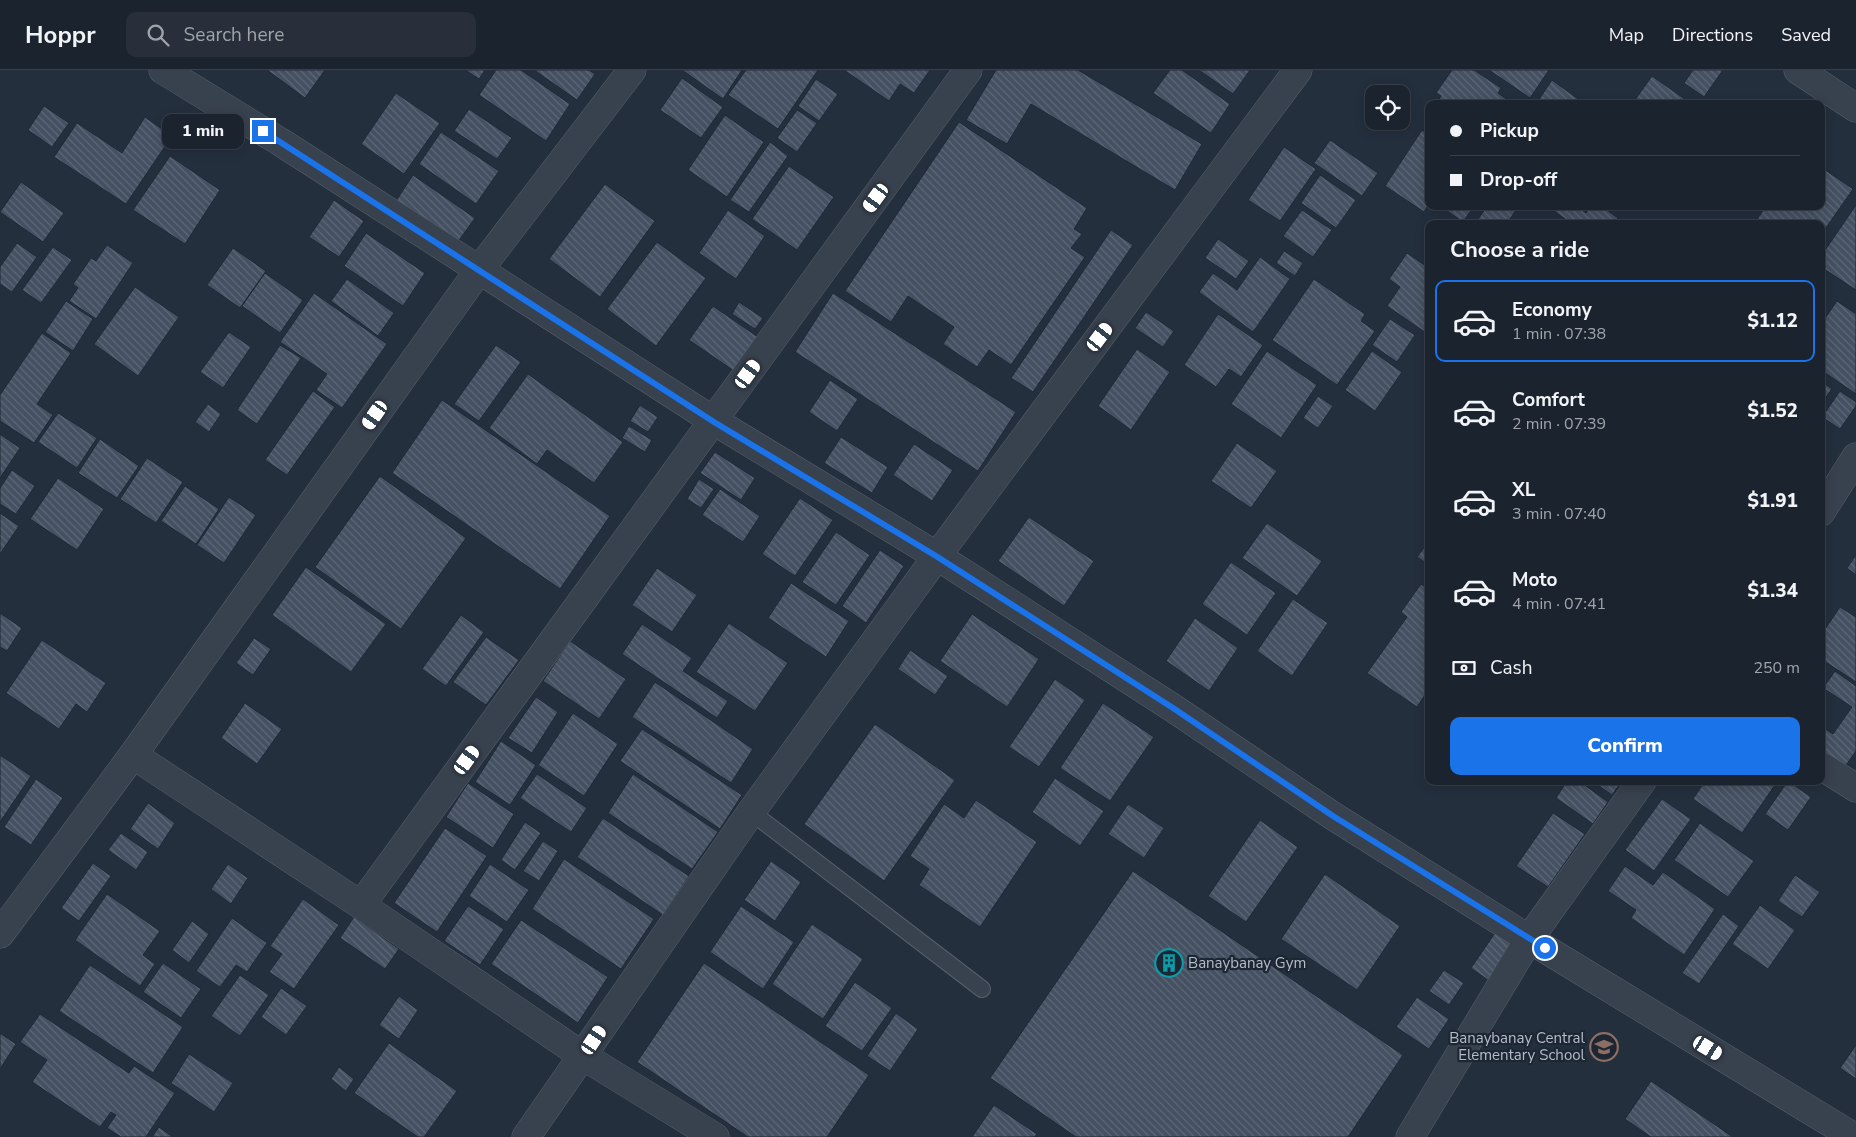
<!DOCTYPE html>
<meta charset="utf-8">
<style>
:root{--surface:#1b232e;--page:#282f3a;--text:#f1f3f6;--muted:#a0a4aa;--line:#39404a;--accent:#1a73e8}
body{margin:0;font-family:"Nunito Sans",sans-serif;background:var(--page);color:var(--text);height:100vh;display:flex;flex-direction:column;font-size:19px;white-space:nowrap}
*{box-sizing:border-box;margin:0}
p{font-size:16px;color:var(--muted)}
.icon{flex:none;width:28px;height:28px;fill:none;stroke:currentColor;stroke-width:2;stroke-linecap:round;stroke-linejoin:round}
.map{position:relative;flex:1;overflow:hidden}
.sheet{position:absolute;left:1425px;top:150px;width:400px;height:565px;display:flex;flex-direction:column;background:var(--surface);border-radius:10px;box-shadow:0 2px 12px #0003,0 0 0 1px var(--line)}
.sheet>*{flex:none}
.banner{position:absolute;left:1425px;top:30px;width:400px;height:110px;border-radius:10px;box-shadow:0 2px 12px #0003,0 0 0 1px var(--line);display:grid;align-content:center;height:110px;padding:0 25px;background:var(--surface)}
.fabs{position:absolute;left:1365px;top:15px;display:grid;gap:10px}
.fabs a{display:grid;place-items:center;width:45px;height:45px;border-radius:10px;background:var(--surface);box-shadow:0 2px 12px #0003,0 0 0 1px var(--line);font-size:25px}
.end{position:absolute;width:22px;height:22px;margin:-11px;border:6px solid #1a73e8;background:#fff;box-shadow:0 0 0 2px #fff}
.from{border-radius:50%}
.bubble{position:absolute;height:35px;border-radius:10px;background:var(--surface);box-shadow:0 2px 12px #0003,0 0 0 1px var(--line);font-size:16px;font-weight:800;line-height:35px;text-align:center}
.car{position:absolute;width:15px;height:30px;margin:-15px -8px;border-radius:6px;box-shadow:0 0 4px 1px #0007;background:linear-gradient(#fff 24%,#345 0 40%,#fff 0 76%,#345 0 86%,#fff 0)}
.banner b{display:flex;align-items:center;gap:18px;height:48px;font-size:19px}
.banner b+b{border-top:1px solid var(--line)}
.banner i{width:12px;height:12px;background:var(--text)}
ul{padding:0;list-style:none}
li{display:flex;align-items:center;gap:15px;height:82px;margin:0 10px 8px;padding:0 15px;border:2px solid transparent;border-radius:10px}
li div{flex:1}
li b{display:block;font-size:19px}
li em{font-style:normal;font-weight:800}
li.on{border-color:var(--accent)}
li>.icon{width:45px;height:45px;stroke-width:1.5}
h2{padding:0 25px;font-size:22px;line-height:60px}
.pay{display:flex;align-items:center;gap:12px;height:55px;padding:0 25px;font-size:19px}
.pay p{margin-inline-start:auto}
.primary-button{display:flex;gap:10px;margin-top:auto;padding:10px 25px}
.primary-button a{flex:1;height:58px;border-radius:10px;background:var(--accent);color:#fff;font-size:20px;font-weight:800;line-height:58px;text-align:center}
header{display:flex;align-items:center;gap:30px;box-sizing:border-box;height:70px;padding:0 25px;background:var(--surface);border-bottom:1px solid var(--line)}
header strong{font-size:24px}
nav{display:flex;gap:28px;margin-inline-start:auto;font-size:18px}
.search{width:350px;height:45px;background:var(--page);display:flex;align-items:center;gap:12px;box-sizing:border-box;padding:0 18px;border-radius:10px;color:var(--muted);font-size:19px}
.map>svg:first-child{display:block}
.building{fill:url(#building-back-hatch);stroke:#1f2835}
.lines{fill:none;stroke-linecap:round;stroke-linejoin:round}
.service-casing{stroke:#565f6c;stroke-width:18}
.minor-casing{stroke:#565f6c;stroke-width:29}
.tertiary-casing{stroke:#565f6c;stroke-width:29}
.service{stroke:#38414e;stroke-width:16}
.minor{stroke:#38414e;stroke-width:28}
.tertiary{stroke:#38414e;stroke-width:28}
.route{stroke:#1a73e8;stroke-width:6}
.labels{text-anchor:middle;stroke-width:4.5;stroke-linejoin:round;paint-order:stroke}
.poi-label{font-size:15px;fill:#b4bcc9;stroke:#1d2633;text-anchor:start}
</style>
<header>
<strong>Hoppr</strong>
<div class="search"><svg class="icon" aria-label="search" viewBox="0 0 24 24"><circle cx="10" cy="10" r="6"/><path d="M15 15l6 6"/></svg>Search here</div>
<nav><a>Map</a><a>Directions</a><a>Saved</a></nav>
</header>
<div class="map">
<svg width="1856" height="1067" viewBox="0 0 1856 1067">
<defs>
<pattern id="building-back-hatch" width="6" height="6" patternUnits="userSpaceOnUse" patternTransform="scale(1.25)"><rect width="6" height="6" fill="#455162"/><path d="M-1 5l2 2M0 0l6 6M5-1l2 2" fill="none" stroke="#5d6877"/></pattern>
</defs>
<rect width="100%" height="100%" fill="#242f3e"/>
<!-- building -->
<g class="building">
<polygon points="267,0 325,0 305,28"/>
<polygon points="465,0 485,0 479,9"/>
<polygon points="496,0 521,0 570,34 546,71 479,25"/>
<polygon points="534,0 589,0 595,4 577,30"/>
<polygon points="682,0 742,0 723,29"/>
<polygon points="746,0 818,0 778,59 728,25"/>
<polygon points="844,0 930,0 914,23 900,14 889,31"/>
<polygon points="996,0 1078,0 1202,74 1175,120 1031,34 1007,74 966,50"/>
<polygon points="1170,0 1182,0 1230,34 1211,63 1153,23"/>
<polygon points="1199,0 1250,0 1233,24"/>
<polygon points="1452,0 1474,0 1501,18 1498,23 1513,34 1436,34 1441,26 1436,23"/>
<polygon points="1489,0 1549,0 1530,28"/>
<polygon points="1693,0 1723,0 1704,27 1684,13"/>
<polygon points="1652,6 1692,34 1632,34"/>
<polygon points="682,8 723,37 701,68 660,40"/>
<polygon points="816,9 838,24 819,51 798,36"/>
<polygon points="1552,10 1585,34 1536,34"/>
<polygon points="396,23 440,53 404,104 361,74"/>
<polygon points="44,36 69,53 52,77 28,60"/>
<polygon points="469,39 512,68 497,89 454,61"/>
<polygon points="797,40 817,53 797,82 777,68"/>
<polygon points="725,45 764,72 727,127 688,100"/>
<polygon points="145,47 172,66 126,134 54,87 77,53 122,83"/>
<polygon points="959,52 1087,138 1074,159 1082,164 1071,178 1085,187 1011,295 989,280 977,297 943,274 954,257 908,226 891,252 845,221"/>
<polygon points="1422,60 1429,65 1429,134 1424,142 1385,116"/>
<polygon points="441,62 499,101 476,134 419,94"/>
<polygon points="1330,70 1378,103 1362,126 1314,93"/>
<polygon points="770,72 788,86 749,142 730,130"/>
<polygon points="1284,77 1316,99 1280,151 1248,130"/>
<polygon points="170,86 220,120 185,174 133,140"/>
<polygon points="789,96 834,127 797,180 752,149"/>
<polygon points="1821,97 1853,119 1821,165 1821,154 1754,154 1766,136 1821,136"/>
<polygon points="413,105 475,148 457,173 396,131"/>
<polygon points="1320,105 1356,130 1336,158 1301,133"/>
<polygon points="21,112 64,143 43,172 0,142"/>
<polygon points="605,114 655,151 600,227 549,189"/>
<polygon points="334,130 364,151 339,187 309,167"/>
<polygon points="1856,135 1856,220 1821,197 1821,186"/>
<polygon points="1440,136 1474,136 1463,152"/>
<polygon points="1487,136 1515,136 1517,138 1507,154 1475,154"/>
<polygon points="1558,136 1577,136 1586,143 1590,136 1601,136 1618,148 1614,154 1572,154 1554,141"/>
<polygon points="728,140 765,166 736,209 699,183"/>
<polygon points="1302,140 1332,160 1313,187 1283,166"/>
<polygon points="1111,160 1133,175 1033,322 1011,308"/>
<polygon points="366,163 425,203 403,236 344,196"/>
<polygon points="1218,169 1249,191 1236,209 1205,188"/>
<polygon points="657,172 706,208 656,276 607,239"/>
<polygon points="17,173 37,187 12,222 0,214 0,197"/>
<polygon points="107,175 133,193 96,249 69,231 78,218 73,214 91,188 96,191"/>
<polygon points="53,177 72,190 41,233 22,220"/>
<polygon points="233,178 266,201 240,238 207,215"/>
<polygon points="1284,181 1303,193 1295,206 1276,193"/>
<polygon points="1407,183 1429,198 1429,265 1387,236 1400,217 1389,209"/>
<polygon points="1260,187 1290,209 1253,262 1199,222 1213,203 1237,220"/>
<polygon points="265,203 303,230 280,263 242,236"/>
<polygon points="347,209 394,243 378,266 331,231"/>
<polygon points="1314,209 1365,244 1361,251 1375,261 1337,315 1272,270"/>
<polygon points="135,217 179,247 138,306 94,274"/>
<polygon points="314,223 387,274 342,338 316,320 327,304 280,272"/>
<polygon points="833,223 1016,342 978,401 795,282"/>
<polygon points="66,231 93,249 73,281 45,262"/>
<polygon points="1837,231 1856,244 1856,324 1821,300 1821,254"/>
<polygon points="739,232 763,248 755,259 732,244"/>
<polygon points="713,236 758,267 734,301 689,270"/>
<polygon points="1146,242 1174,261 1163,277 1135,258"/>
<polygon points="1218,244 1263,275 1241,307 1229,299 1216,317 1184,295"/>
<polygon points="1390,249 1415,265 1397,292 1372,275"/>
<polygon points="229,262 251,277 223,318 200,302"/>
<polygon points="42,263 71,283 37,334 53,345 34,373 0,351 0,325"/>
<polygon points="280,275 301,288 257,354 237,340"/>
<polygon points="496,275 521,292 479,351 454,334"/>
<polygon points="1137,279 1170,302 1131,360 1098,336"/>
<polygon points="1267,281 1317,315 1281,368 1231,334"/>
<polygon points="1372,281 1402,302 1375,341 1345,320"/>
<polygon points="528,304 623,372 594,413 547,380 537,394 489,358"/>
<polygon points="830,310 858,329 837,361 809,342"/>
<polygon points="1821,311 1832,319 1821,334"/>
<polygon points="313,321 335,337 287,405 265,390"/>
<polygon points="1840,321 1856,332 1856,336 1840,359 1822,347"/>
<polygon points="1318,326 1333,336 1318,358 1303,348"/>
<polygon points="442,330 610,446 560,519 392,403"/>
<polygon points="208,334 221,344 209,362 195,352"/>
<polygon points="640,335 658,347 648,362 630,351"/>
<polygon points="58,343 97,368 77,398 38,372"/>
<polygon points="629,356 652,370 645,382 622,368"/>
<polygon points="0,364 20,378 0,408"/>
<polygon points="841,367 888,397 872,423 824,393"/>
<polygon points="100,369 139,396 117,428 78,403"/>
<polygon points="1237,373 1277,401 1251,438 1211,411"/>
<polygon points="914,374 953,400 932,431 893,405"/>
<polygon points="715,382 755,408 741,430 700,403"/>
<polygon points="147,388 183,412 156,453 120,429"/>
<polygon points="12,400 35,416 16,444 0,434 0,418"/>
<polygon points="380,406 466,468 401,559 315,497"/>
<polygon points="58,408 104,439 77,480 30,449"/>
<polygon points="699,409 714,419 701,438 687,429"/>
<polygon points="185,416 219,439 196,474 161,451"/>
<polygon points="720,419 760,446 743,472 702,445"/>
<polygon points="229,427 256,445 224,493 197,475"/>
<polygon points="800,428 833,450 795,506 762,484"/>
<polygon points="0,443 19,456 0,484"/>
<polygon points="1029,447 1094,491 1064,536 998,491"/>
<polygon points="1267,453 1322,491 1297,526 1242,488"/>
<polygon points="836,462 870,485 836,535 802,512"/>
<polygon points="1429,471 1429,495 1417,487"/>
<polygon points="880,480 904,496 866,553 842,536"/>
<polygon points="1856,485 1856,505 1847,498"/>
<polygon points="1231,492 1276,523 1247,565 1202,534"/>
<polygon points="306,497 386,554 351,602 272,545"/>
<polygon points="657,498 697,525 672,562 632,535"/>
<polygon points="791,513 849,551 826,587 768,548"/>
<polygon points="1421,514 1429,520 1429,619 1417,637 1367,603 1407,547 1401,542"/>
<polygon points="1293,529 1328,553 1292,606 1257,581"/>
<polygon points="1840,537 1856,547 1856,612 1821,589 1821,565"/>
<polygon points="0,543 22,558 7,581 0,577"/>
<polygon points="972,544 1039,589 1007,637 940,591"/>
<polygon points="461,545 484,562 446,616 422,599"/>
<polygon points="1195,548 1238,578 1209,621 1166,591"/>
<polygon points="729,553 788,593 755,641 696,602"/>
<polygon points="642,554 692,588 683,601 728,631 717,648 622,584"/>
<polygon points="486,567 519,590 486,635 453,612"/>
<polygon points="254,568 271,579 253,605 236,593"/>
<polygon points="42,570 106,613 87,642 76,634 59,659 6,623"/>
<polygon points="570,571 626,609 599,649 543,611"/>
<polygon points="910,580 948,606 935,625 898,599"/>
<polygon points="1835,601 1856,616 1856,681 1839,705 1821,693 1821,656 1833,664 1852,637 1823,618"/>
<polygon points="1055,609 1085,630 1039,697 1009,677"/>
<polygon points="655,612 753,679 731,713 632,647"/>
<polygon points="536,627 558,642 532,683 508,668"/>
<polygon points="245,633 282,659 257,694 221,668"/>
<polygon points="1103,633 1154,667 1110,731 1060,698"/>
<polygon points="573,643 618,674 584,726 538,695"/>
<polygon points="875,654 955,710 884,811 804,754"/>
<polygon points="642,659 742,725 720,759 620,691"/>
<polygon points="501,671 536,695 510,735 475,712"/>
<polygon points="0,685 31,706 0,752"/>
<polygon points="537,704 587,738 571,762 520,728"/>
<polygon points="633,704 718,762 692,799 608,743"/>
<polygon points="1055,708 1104,741 1080,776 1032,742"/>
<polygon points="36,709 63,728 31,775 4,757"/>
<polygon points="1567,711 1579,711 1608,732 1593,754 1556,728"/>
<polygon points="1592,711 1622,711 1612,725"/>
<polygon points="1705,711 1776,711 1777,712 1742,763 1693,729"/>
<polygon points="1788,711 1811,727 1788,760 1765,744"/>
<polygon points="468,713 514,744 493,778 446,747"/>
<polygon points="1662,729 1691,749 1654,801 1625,780"/>
<polygon points="976,730 1037,772 980,857 919,815 929,799 910,786 944,734 964,748"/>
<polygon points="148,733 175,753 158,779 130,759"/>
<polygon points="1128,734 1164,758 1144,788 1108,764"/>
<polygon points="1553,743 1585,764 1548,817 1516,796"/>
<polygon points="603,748 689,806 663,845 577,787"/>
<polygon points="1260,750 1298,777 1246,852 1208,826"/>
<polygon points="525,752 541,763 515,800 501,790"/>
<polygon points="1700,753 1754,791 1728,827 1674,790"/>
<polygon points="445,758 487,786 437,862 394,833"/>
<polygon points="121,763 148,782 136,800 108,780"/>
<polygon points="543,771 558,781 539,811 523,801"/>
<polygon points="564,789 654,849 621,899 532,839"/>
<polygon points="771,791 801,812 775,851 744,830"/>
<polygon points="93,793 111,806 79,851 61,838"/>
<polygon points="228,794 248,808 231,834 211,819"/>
<polygon points="490,794 529,820 507,852 469,826"/>
<polygon points="1625,796 1653,815 1663,802 1715,839 1684,885 1631,848 1636,840 1608,821"/>
<polygon points="1133,801 1403,985 1348,1067 1076,1067 990,1008"/>
<polygon points="1325,804 1400,856 1357,920 1281,869"/>
<polygon points="1795,805 1820,822 1802,847 1778,831"/>
<polygon points="107,824 160,861 143,885 155,894 140,916 75,870"/>
<polygon points="303,829 339,855 294,919 269,902 282,884 270,876"/>
<polygon points="1760,835 1795,860 1768,899 1732,874"/>
<polygon points="468,836 504,859 480,895 444,871"/>
<polygon points="741,836 794,872 763,919 710,882"/>
<polygon points="1723,844 1739,856 1699,914 1682,903"/>
<polygon points="354,847 399,879 385,899 340,868"/>
<polygon points="232,848 267,873 247,902 236,895 220,917 196,901"/>
<polygon points="521,850 608,907 578,953 491,894"/>
<polygon points="192,851 209,864 189,893 172,880"/>
<polygon points="812,854 863,889 823,949 772,914"/>
<polygon points="1495,863 1516,877 1492,913 1471,898"/>
<polygon points="163,893 201,919 181,948 143,922"/>
<polygon points="704,893 869,1005 827,1067 748,1067 637,992"/>
<polygon points="90,895 183,957 153,1003 59,941"/>
<polygon points="1444,900 1464,913 1449,935 1429,921"/>
<polygon points="240,905 269,925 240,966 211,946"/>
<polygon points="855,912 892,938 862,981 825,956"/>
<polygon points="281,918 307,936 286,965 261,947"/>
<polygon points="399,926 418,940 399,969 379,955"/>
<polygon points="1417,927 1449,949 1429,979 1396,957"/>
<polygon points="896,943 918,959 890,1001 867,986"/>
<polygon points="40,944 129,1003 134,996 175,1023 146,1067 121,1067 107,1058 116,1045 111,1042 100,1057 32,1012 47,990 20,972"/>
<polygon points="0,963 16,974 0,999"/>
<polygon points="389,973 457,1021 424,1067 418,1067 354,1023"/>
<polygon points="1856,975 1856,1009 1840,998"/>
<polygon points="189,984 233,1013 214,1042 171,1013"/>
<polygon points="339,997 354,1009 346,1021 331,1009"/>
<polygon points="1651,1011 1733,1067 1651,1067 1625,1049"/>
<polygon points="994,1035 1037,1064 1034,1067 972,1067"/>
<polygon points="159,1057 173,1067 152,1067"/>
</g>
<g class="lines">
<defs>
<polyline id="service" points="751,742 982,919"/>
<g id="minor">
<polyline points="163,0 279,71 714,351 937,486 1173,638 1333,746 1529,869 1854,1067"/>
<polyline points="1798,0 1856,38"/>
<polyline points="1821,442 1856,387"/>
<polyline points="133,685 361,835 583,986 715,1067"/>
<polyline points="1821,696 1856,718"/>
<polyline points="361,835 968,0"/>
<polyline points="0,864 133,685 479,200 632,0"/>
<polyline points="1410,1067 1529,869 1642,711"/>
</g>
<polyline id="tertiary" points="526,1067 751,742 937,486 1298,0"/>
</defs>
<!-- service casing -->
<use href="#service" class="service-casing"/>
<!-- minor casing -->
<use href="#minor" class="minor-casing"/>
<!-- tertiary casing -->
<use href="#tertiary" class="tertiary-casing"/>
<!-- service -->
<use href="#service" class="service"/>
<!-- minor -->
<use href="#minor" class="minor"/>
<!-- tertiary -->
<use href="#tertiary" class="tertiary"/>
</g>
<g class="lines">
<!-- route -->
<polyline class="route" points="263,61 714,352 936,486 1173,638 1333,746 1545,878"/>
</g>
<!-- icons -->
<defs>
<symbol id="building-ring" viewBox="-11 -11 22 22"><circle r="9.5" fill="#1d2633" stroke="#0f9aa8" stroke-width="1.5"/><path d="M-4-6H4V6H1V3H-1V6H-4ZM-2.5-4.3h1.7v1.8h-1.7ZM.8-4.3h1.7v1.8H.8ZM-2.5-1h1.7V.8h-1.7ZM.8-1h1.7V.8H.8Z" fill="#0f9aa8"/></symbol>
<symbol id="school-ring" viewBox="-11 -11 22 22"><circle r="9.5" fill="#1d2633" stroke="#8d6e63" stroke-width="1.5"/><path d="M0-5L7-2L0 1L-7-2ZM-4 1L0 2.5L4 1V4Q0 6-4 4Z" fill="#8d6e63"/></symbol>
</defs>
<g fill-rule="evenodd">
<use href="#building-ring" x="1153" y="877" width="32" height="32"/>
<use href="#school-ring" x="1588" y="961" width="32" height="32"/>
</g>
<g class="labels">
<!-- poi labels -->
<g class="poi-label">
<text x="1188" y="898">Banaybanay Gym</text>
<text x="1585" y="973" text-anchor="end">Banaybanay Central<tspan x="1585" dy="17">Elementary School</tspan></text>
</g>
</g>
</svg>
<div class="fabs">
<a><svg class="icon" aria-label="locate" viewBox="0 0 24 24"><circle cx="12" cy="12" r="6"/><path d="M12 2v4M12 18v4M2 12h4M18 12h4"/></svg></a>
</div>
<i class="end from" style="left:1545px;top:878px"></i>
<i class="end" style="left:263px;top:61px"></i>
<div class="bubble" style="left:162px;top:44px;width:82px">1 min</div>
<i class="car" style="left:876px;top:128px;rotate:216deg"></i>
<i class="car" style="left:1100px;top:267px;rotate:37deg"></i>
<i class="car" style="left:748px;top:304px;rotate:36deg"></i>
<i class="car" style="left:375px;top:345px;rotate:215deg"></i>
<i class="car" style="left:467px;top:690px;rotate:36deg"></i>
<i class="car" style="left:594px;top:970px;rotate:34deg"></i>
<i class="car" style="left:1708px;top:978px;rotate:121deg"></i>
<div class="banner">
<b><i class="from"></i>Pickup</b>
<b><i></i>Drop-off</b>
</div>
<section class="sheet">
<h2>Choose a ride</h2>
<ul>
<li class="on"><svg class="icon" aria-label="car" viewBox="0 0 24 24"><path d="M5 17H2v-5l4-1 3-4h7l3 4 3 1v5h-3M9 17h6M6 11h13"/><circle cx="7" cy="17" r="2"/><circle cx="17" cy="17" r="2"/></svg><div><b>Economy</b><p>1 min · 07:38</p></div><em>$1.12</em></li>
<li><svg class="icon" aria-label="car" viewBox="0 0 24 24"><path d="M5 17H2v-5l4-1 3-4h7l3 4 3 1v5h-3M9 17h6M6 11h13"/><circle cx="7" cy="17" r="2"/><circle cx="17" cy="17" r="2"/></svg><div><b>Comfort</b><p>2 min · 07:39</p></div><em>$1.52</em></li>
<li><svg class="icon" aria-label="car" viewBox="0 0 24 24"><path d="M5 17H2v-5l4-1 3-4h7l3 4 3 1v5h-3M9 17h6M6 11h13"/><circle cx="7" cy="17" r="2"/><circle cx="17" cy="17" r="2"/></svg><div><b>XL</b><p>3 min · 07:40</p></div><em>$1.91</em></li>
<li><svg class="icon" aria-label="car" viewBox="0 0 24 24"><path d="M5 17H2v-5l4-1 3-4h7l3 4 3 1v5h-3M9 17h6M6 11h13"/><circle cx="7" cy="17" r="2"/><circle cx="17" cy="17" r="2"/></svg><div><b>Moto</b><p>4 min · 07:41</p></div><em>$1.34</em></li>
</ul>
<div class="pay"><svg class="icon" aria-label="cash" viewBox="0 0 24 24"><path d="M3 7h18v10H3z"/><circle cx="12" cy="12" r="2"/></svg>Cash<p>250 m</p></div>
<div class="primary-button"><a>Confirm</a></div>
</section>
</div>
